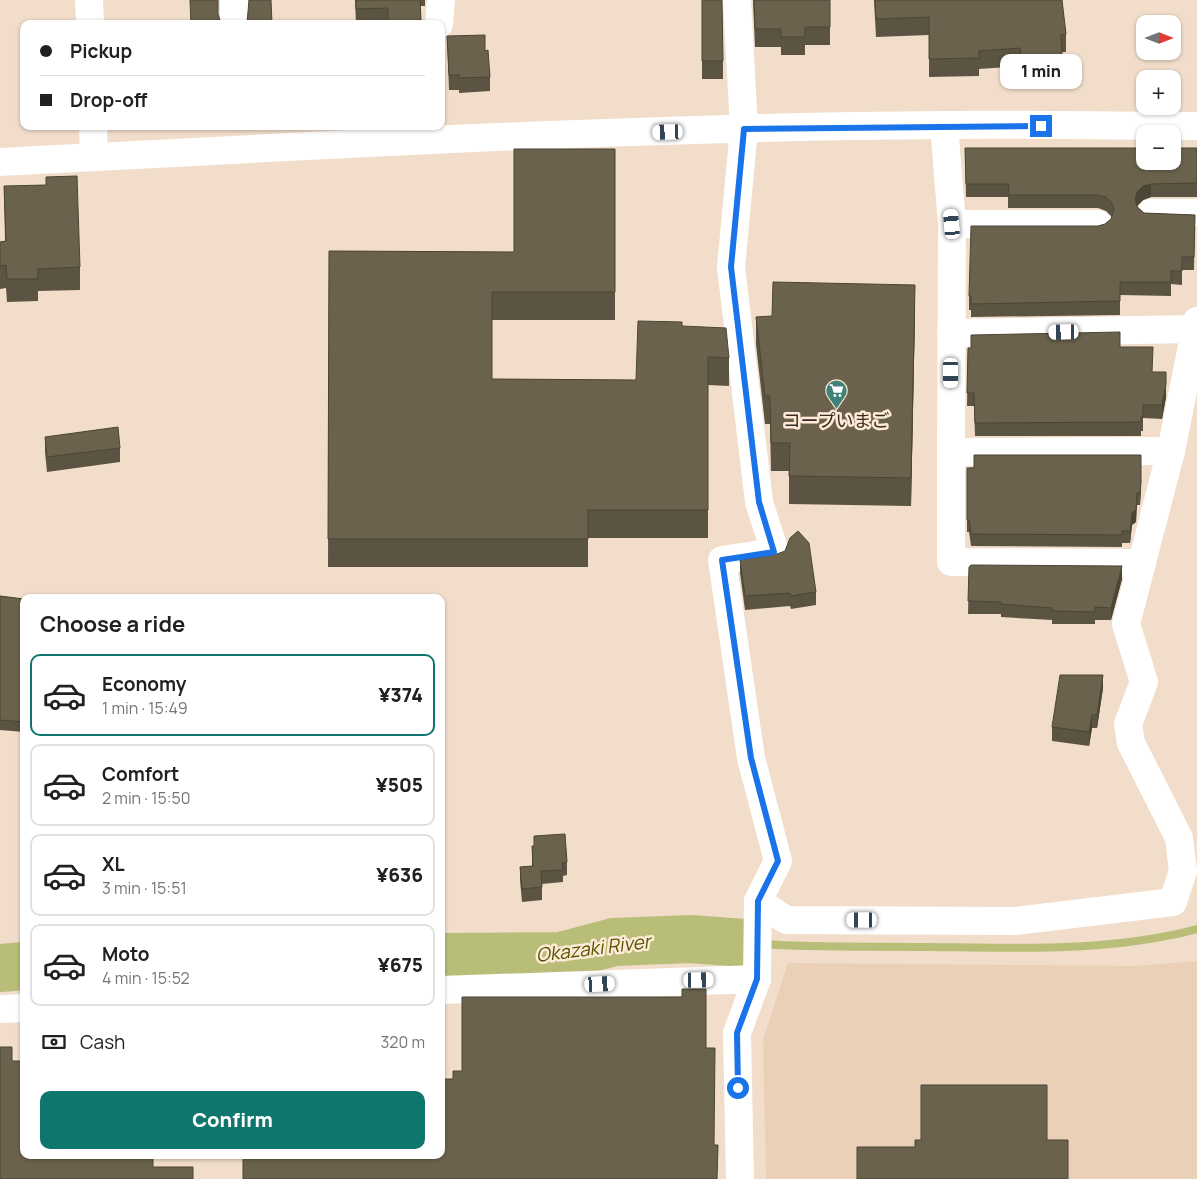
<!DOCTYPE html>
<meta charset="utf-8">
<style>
:root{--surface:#fff;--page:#f2f2f2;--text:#202124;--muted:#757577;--line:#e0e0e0;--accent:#0f766e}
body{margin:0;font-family:Manrope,"Noto Sans JP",sans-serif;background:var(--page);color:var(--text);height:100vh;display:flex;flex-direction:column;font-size:19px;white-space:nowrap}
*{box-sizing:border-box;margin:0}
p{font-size:16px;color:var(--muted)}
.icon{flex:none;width:28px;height:28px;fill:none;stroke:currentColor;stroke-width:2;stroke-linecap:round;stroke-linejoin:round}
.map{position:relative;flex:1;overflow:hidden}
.sheet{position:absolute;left:20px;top:594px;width:425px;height:565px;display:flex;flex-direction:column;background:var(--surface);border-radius:10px;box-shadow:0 1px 4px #0004}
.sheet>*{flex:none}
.hud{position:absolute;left:20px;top:20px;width:425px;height:110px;border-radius:10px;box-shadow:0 1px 4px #0004;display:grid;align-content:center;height:110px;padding:0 20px;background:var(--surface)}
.needle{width:32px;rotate:90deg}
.fabs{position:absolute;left:1136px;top:15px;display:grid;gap:10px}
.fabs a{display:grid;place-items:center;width:45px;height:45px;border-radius:10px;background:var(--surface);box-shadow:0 1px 4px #0004;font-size:25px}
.end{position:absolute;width:22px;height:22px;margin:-11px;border:6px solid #1a73e8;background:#fff;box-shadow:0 0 0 2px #fff}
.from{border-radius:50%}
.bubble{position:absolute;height:35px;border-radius:10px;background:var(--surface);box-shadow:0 1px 4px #0004;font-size:16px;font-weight:800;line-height:35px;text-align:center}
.car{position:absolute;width:15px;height:30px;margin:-15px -8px;border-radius:6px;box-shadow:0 0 4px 1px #0007;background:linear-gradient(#fff 24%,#345 0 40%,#fff 0 76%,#345 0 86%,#fff 0)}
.hud b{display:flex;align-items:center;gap:18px;height:48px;font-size:19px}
.hud b+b{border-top:1px solid var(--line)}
.hud i{width:12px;height:12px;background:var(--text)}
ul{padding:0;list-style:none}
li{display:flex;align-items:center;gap:15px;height:82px;margin:0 10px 8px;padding:0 10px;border:2px solid var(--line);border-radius:10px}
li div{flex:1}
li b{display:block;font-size:19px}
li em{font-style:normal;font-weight:800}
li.on{border-color:var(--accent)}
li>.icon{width:45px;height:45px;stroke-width:1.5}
h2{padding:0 20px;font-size:22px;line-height:60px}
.pay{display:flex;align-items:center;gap:12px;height:55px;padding:0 20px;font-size:19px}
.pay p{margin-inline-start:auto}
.button{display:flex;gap:10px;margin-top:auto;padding:10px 20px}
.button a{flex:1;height:58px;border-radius:10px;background:var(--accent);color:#fff;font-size:20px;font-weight:800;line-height:58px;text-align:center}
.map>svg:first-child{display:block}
.built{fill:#ebd0b8}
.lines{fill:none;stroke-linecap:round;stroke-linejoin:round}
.stream{stroke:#b8bd78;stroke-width:8}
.river{stroke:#b8bd78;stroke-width:48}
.minor{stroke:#fff;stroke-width:28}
.wall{fill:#5c5442}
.shaded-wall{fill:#4b4536}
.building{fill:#6b624d;stroke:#4b4536}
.route{stroke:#1a73e8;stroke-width:6}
.labels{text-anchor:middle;stroke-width:5;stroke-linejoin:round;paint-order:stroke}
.poi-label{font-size:18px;fill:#342c25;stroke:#ffead7}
.water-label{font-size:19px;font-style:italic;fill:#555701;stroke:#ffead7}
</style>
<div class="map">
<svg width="1197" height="1179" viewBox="0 0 1197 1179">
<rect width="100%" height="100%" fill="#f1ddca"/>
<!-- built -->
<polygon class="built" points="1197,961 1197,1179 766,1179 763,1040 788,963 1136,966"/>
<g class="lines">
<!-- stream -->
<path class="stream" d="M763 944C818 948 874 946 930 947 1019 948 1110 952 1197 929"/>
<!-- river -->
<g class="river">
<polyline points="441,957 561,956 614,942 690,939 744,943"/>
<polyline points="0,968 24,966"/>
</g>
<!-- minor -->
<g class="minor">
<polyline points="89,0 90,24"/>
<polyline points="234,0 234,24"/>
<polyline points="737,0 744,129 731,267 759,502 775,552 722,560 751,758 778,861 758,901 757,979 737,1033 740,1179"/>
<polyline points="439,24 441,0"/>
<polyline points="944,125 952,224 951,452 1171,451"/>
<polyline points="93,126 94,157"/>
<path d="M0 162C314 146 629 127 944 125 1028 124 1113 126 1197 126"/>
<polyline points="1151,213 1197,213"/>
<polyline points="952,224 1098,224"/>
<polyline points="951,333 1196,329"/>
<polyline points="951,452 951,562 1142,563"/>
<polyline points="758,901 786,920 1015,921 1173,902 1183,871 1179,838 1131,743 1128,724 1144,682 1126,624 1171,451 1197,321"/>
<polyline points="441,990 757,979"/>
<polyline points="0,1009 24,1008"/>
</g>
</g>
<!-- wall -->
<g class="wall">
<polygon points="355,0 425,0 425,6 420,6 421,24 356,24"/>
<polygon points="702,0 723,61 723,79 702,79"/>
<polygon points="753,0 830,0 830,45 805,45 805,55 781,55 781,47 755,47"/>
<polygon points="874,0 1062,0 1066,34 1066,52 1062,52 1062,72 1021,77 1020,66 979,69 979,76 929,77 929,35 876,37"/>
<polygon points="447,36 485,51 490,77 490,91 459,93 459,90 449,90"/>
<polygon points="965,148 1197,148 1197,197 1151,197 1143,200 1137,206 1144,213 1195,215 1194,270 1182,270 1182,285 1171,284 1171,296 1120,295 1120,315 971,317 971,310 969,310 969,296 1098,226 1105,224 1111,219 1112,217 1106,211 1098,208 1008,208 1008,197 966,197"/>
<polygon points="615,149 615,320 492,320 492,379 636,380 682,326 729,358 729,386 708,385 708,538 588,538 588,567 328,567 329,251 514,252"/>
<polygon points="4,186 80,267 80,290 38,291 38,301 7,302 6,288 0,289 0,242 5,241"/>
<polygon points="915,313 911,506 789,504 789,471 771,471 770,424 765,424 756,345 756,317"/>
<polygon points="1120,347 1152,372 1166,397 1162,419 1143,418 1143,431 1141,431 1141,436 975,436 974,406 967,406 968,348"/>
<polygon points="45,437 120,448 120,462 47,472 45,452"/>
<polygon points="1141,455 1141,495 1140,505 1137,505 1136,522 1132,525 1130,543 1122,543 1122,547 971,546 969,532 967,532 967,468"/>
<polygon points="740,560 816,592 816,605 791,609 790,606 745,610 740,573"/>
<polygon points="969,567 1122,579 1111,620 1095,620 1095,624 1052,624 1052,620 1001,617 1001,614 968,614"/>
<polygon points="0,596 24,599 24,732 0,730"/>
<polygon points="1103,688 1097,728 1092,728 1089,746 1052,741 1052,727"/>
<polygon points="534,836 567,862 567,875 563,876 563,882 542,884 542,900 522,902 520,880 520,867 532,866 532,846 534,846"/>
</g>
<!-- shaded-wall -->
<g class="shaded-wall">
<polygon points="1151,184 1151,197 1143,200 1137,206 1135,199 1137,192 1143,186"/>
<polygon points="915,285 915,313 911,506 911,478"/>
<polygon points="1166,384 1166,397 1162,419 1162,405"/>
<polygon points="1137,493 1136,522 1132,525 1130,543 1130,531 1132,513"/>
<polygon points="1122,566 1122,579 1111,620 1111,608"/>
<polygon points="1103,675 1103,688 1097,728 1097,715"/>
<polygon points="1092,715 1092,728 1089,746 1089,732"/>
</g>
<!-- building -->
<g class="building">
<polygon points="190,0 218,0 218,14 221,23 222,24 191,24"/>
<polygon points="249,0 271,0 272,24 246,24 247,23"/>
<polygon points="356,0 420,0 421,20 388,22 388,8 356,9"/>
<polygon points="702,0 722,0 723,61 702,61"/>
<polygon points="754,0 830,0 830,27 805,27 805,37 781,37 781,29 755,29"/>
<polygon points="875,0 1062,0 1066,34 1061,35 1062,54 1021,59 1020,48 979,51 979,58 929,59 929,17 876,19"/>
<polygon points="485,35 485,51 488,50 490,77 459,78 459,75 449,75 447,36"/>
<polygon points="965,148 1145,148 1145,161 1172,161 1172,148 1197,148 1197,183 1151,184 1143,186 1137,192 1135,199 1137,207 1144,213 1195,215 1194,257 1182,257 1182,271 1171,271 1171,282 1120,282 1120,301 971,304 971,296 969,296 971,226 1098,226 1105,224 1111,219 1114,210 1112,203 1106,197 1098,195 1008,195 1009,184 966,184"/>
<polygon points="514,149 615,149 615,292 492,292 492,379 636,380 638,321 682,322 682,326 726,328 729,358 708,357 708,510 588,510 588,539 328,539 329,251 514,252"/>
<polygon points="77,176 80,267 38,269 38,279 7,279 6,265 0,266 0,242 6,241 4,186 46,185 46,177"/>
<polygon points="773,282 915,285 911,478 789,476 790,443 771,443 770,396 765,396 756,317 772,316"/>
<polygon points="1120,332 1120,347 1153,347 1152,372 1166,372 1166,384 1162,405 1143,405 1143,417 1141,417 1141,422 975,423 974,393 967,393 968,348 971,348 971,335"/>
<polygon points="118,427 120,448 47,457 45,437"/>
<polygon points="974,455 1141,455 1141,483 1140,493 1137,493 1136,510 1132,513 1130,531 1122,531 1122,535 971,534 969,520 967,520 967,468 974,468"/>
<polygon points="798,531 809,543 816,592 791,596 790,593 745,596 740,560 777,554 785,551 790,538"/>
<polygon points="971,565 1122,566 1111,608 1095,607 1095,612 1052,611 1052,608 1001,604 1001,602 968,601 969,567"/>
<polygon points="0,596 24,599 24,722 0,720"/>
<polygon points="1060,675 1103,675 1097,715 1092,715 1089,732 1052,727"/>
<polygon points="565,834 567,862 562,863 563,870 541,871 542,887 522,889 520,867 533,866 532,846 534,846 534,836"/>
<polygon points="682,989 706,989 706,1048 715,1048 714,1145 718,1145 717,1179 243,1179 243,1155 441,1155 441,1079 453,1079 453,1071 462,1071 462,997 682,997"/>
<polygon points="0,1047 12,1047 12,1061 24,1061 24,1155 153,1155 153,1167 193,1167 193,1179 0,1179"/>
<polygon points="921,1085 1047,1085 1047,1140 1068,1140 1068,1179 857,1179 857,1147 915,1147 915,1140 921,1140"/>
</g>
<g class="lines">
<!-- route -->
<polyline class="route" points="738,1088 737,1033 757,979 758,901 778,861 751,758 722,560 774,552 759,502 731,267 744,129 1041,126"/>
</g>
<!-- icons -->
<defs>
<symbol id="supermarket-pin" viewBox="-11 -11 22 30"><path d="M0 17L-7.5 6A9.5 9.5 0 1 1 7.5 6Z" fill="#3e8379" stroke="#ffead7"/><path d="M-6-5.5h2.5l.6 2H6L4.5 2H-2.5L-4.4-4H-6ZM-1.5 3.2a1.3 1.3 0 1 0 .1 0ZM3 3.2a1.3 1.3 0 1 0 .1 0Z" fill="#fff"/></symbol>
</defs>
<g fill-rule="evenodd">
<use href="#supermarket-pin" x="824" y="378" width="25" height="34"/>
</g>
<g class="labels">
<!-- poi labels -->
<g class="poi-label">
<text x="836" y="427">コープいまご</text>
</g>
<!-- water labels -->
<g class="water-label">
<text transform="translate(593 948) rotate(-7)" y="7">Okazaki River</text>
</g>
</g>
</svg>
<div class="fabs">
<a><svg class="needle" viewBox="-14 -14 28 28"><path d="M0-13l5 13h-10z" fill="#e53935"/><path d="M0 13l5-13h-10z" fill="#757577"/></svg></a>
<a>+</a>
<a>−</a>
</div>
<i class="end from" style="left:738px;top:1088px"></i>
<i class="end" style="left:1041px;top:126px"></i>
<div class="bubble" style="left:1000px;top:54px;width:82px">1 min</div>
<i class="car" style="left:668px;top:132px;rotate:268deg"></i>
<i class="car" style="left:952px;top:224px;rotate:355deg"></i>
<i class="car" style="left:1064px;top:332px;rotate:269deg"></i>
<i class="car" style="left:951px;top:373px;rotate:180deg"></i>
<i class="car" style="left:862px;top:920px;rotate:270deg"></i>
<i class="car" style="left:699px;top:980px;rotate:89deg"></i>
<i class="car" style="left:600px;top:984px;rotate:87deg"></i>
<div class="hud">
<b><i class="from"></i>Pickup</b>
<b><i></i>Drop-off</b>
</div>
<section class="sheet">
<h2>Choose a ride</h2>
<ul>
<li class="on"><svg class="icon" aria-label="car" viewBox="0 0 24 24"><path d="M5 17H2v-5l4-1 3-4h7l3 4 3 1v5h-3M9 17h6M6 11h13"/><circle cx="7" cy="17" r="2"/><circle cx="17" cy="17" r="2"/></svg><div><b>Economy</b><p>1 min · 15:49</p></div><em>¥374</em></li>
<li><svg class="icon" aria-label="car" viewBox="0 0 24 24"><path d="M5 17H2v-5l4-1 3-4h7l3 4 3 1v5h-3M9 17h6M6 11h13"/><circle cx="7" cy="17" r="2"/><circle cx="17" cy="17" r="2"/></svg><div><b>Comfort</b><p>2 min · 15:50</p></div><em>¥505</em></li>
<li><svg class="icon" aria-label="car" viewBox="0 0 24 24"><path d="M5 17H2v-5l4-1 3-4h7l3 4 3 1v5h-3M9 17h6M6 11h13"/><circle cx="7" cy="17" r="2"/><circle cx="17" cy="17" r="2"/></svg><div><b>XL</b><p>3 min · 15:51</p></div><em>¥636</em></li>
<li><svg class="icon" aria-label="car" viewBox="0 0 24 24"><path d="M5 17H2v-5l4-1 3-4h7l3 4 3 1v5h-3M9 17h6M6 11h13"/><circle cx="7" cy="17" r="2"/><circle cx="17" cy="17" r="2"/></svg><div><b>Moto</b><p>4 min · 15:52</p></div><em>¥675</em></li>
</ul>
<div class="pay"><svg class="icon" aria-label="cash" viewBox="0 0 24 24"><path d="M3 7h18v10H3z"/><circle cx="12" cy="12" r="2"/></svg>Cash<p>320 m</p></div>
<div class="button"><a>Confirm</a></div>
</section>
</div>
